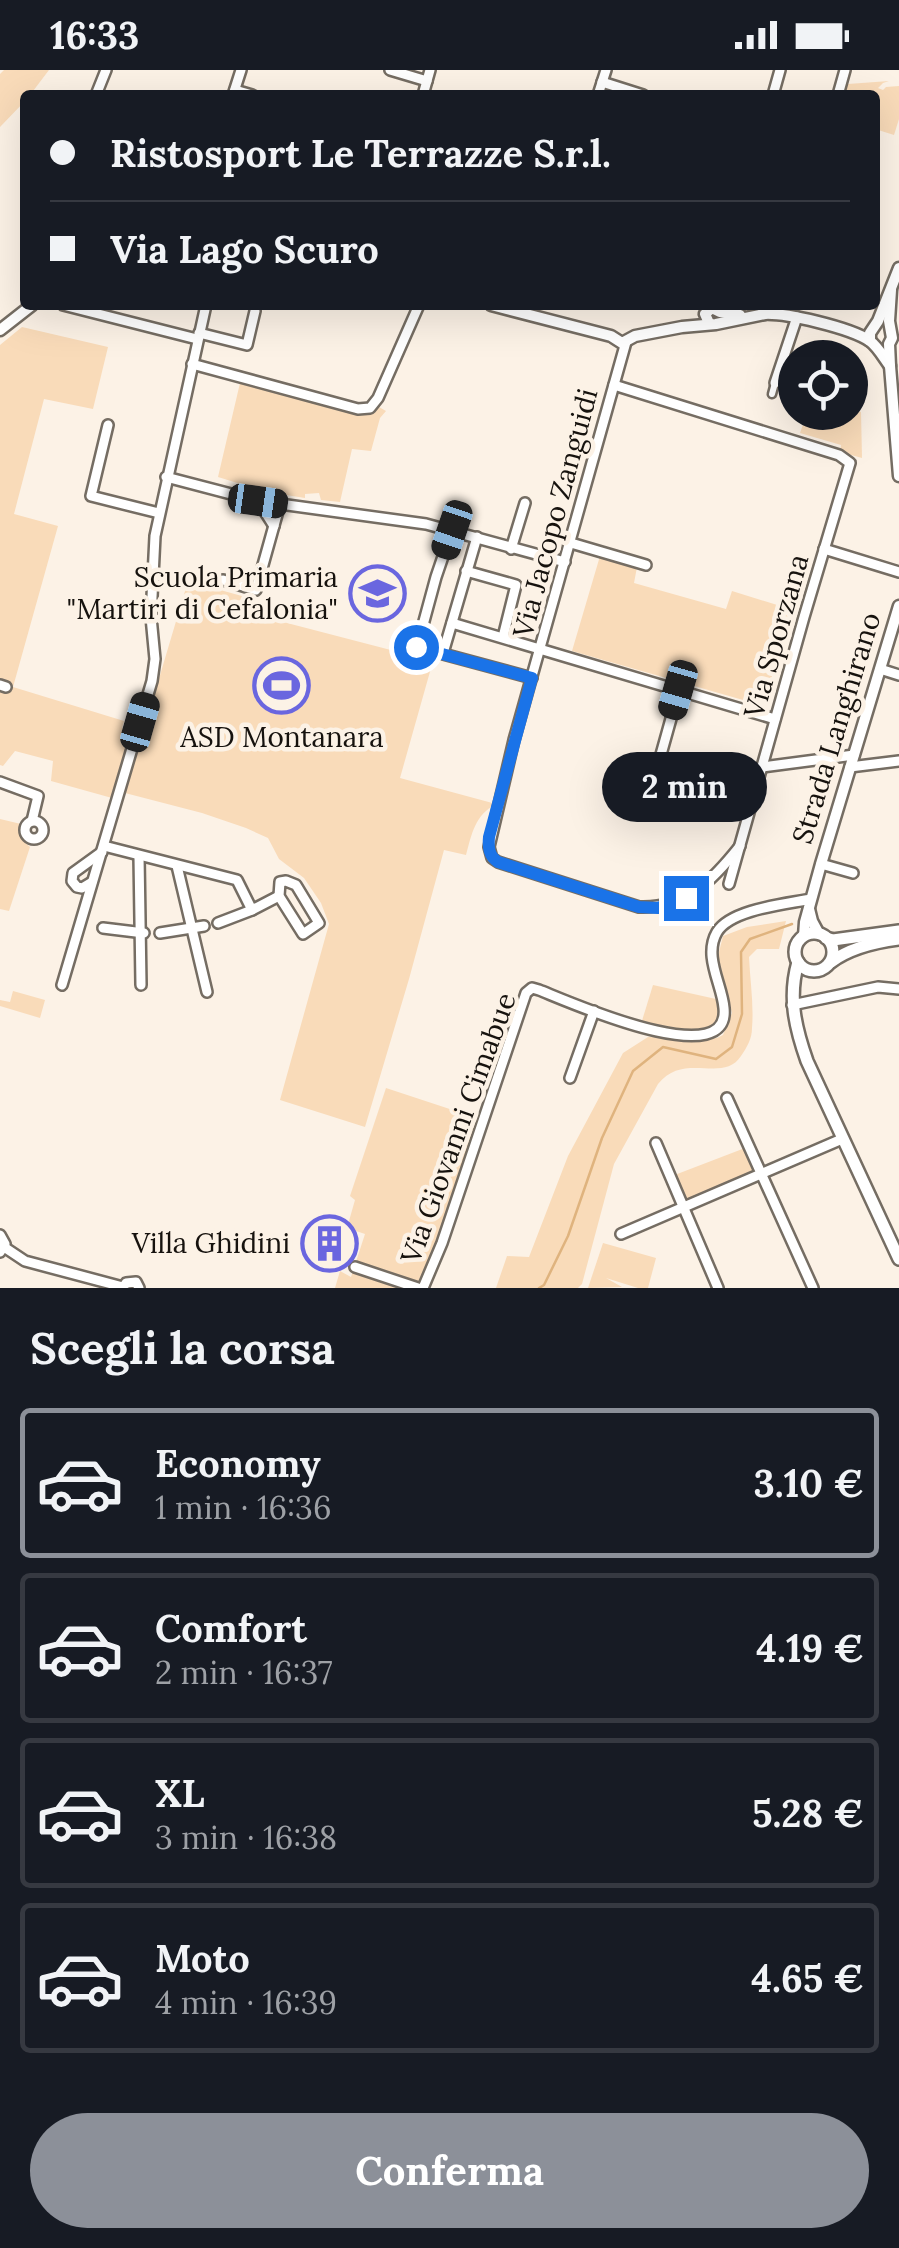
<!DOCTYPE html>
<html lang="it">
<meta charset="utf-8">
<style>
:root{--surface:#171b24;--page:#20242c;--text:#f1f3f6;--muted:#9ea1a6;--line:#363941;--accent:#8c9099}
body{margin:0;font-family:Lora,serif;background:var(--page);color:var(--text);height:100vh;display:flex;flex-direction:column;font-size:38px;white-space:nowrap}
*{box-sizing:border-box;margin:0}
p{font-size:32px;color:var(--muted)}
.icon{flex:none;width:55px;height:55px;fill:none;stroke:currentColor;stroke-width:2;stroke-linecap:round;stroke-linejoin:round}
.map{position:relative;height:1218px;overflow:hidden}
.side{display:flex;flex-direction:column;background:var(--surface);flex:1}
.side>*{flex:none}
.banner{position:absolute;left:20px;top:20px;width:860px;height:220px;border-radius:10px;box-shadow:0 10px 40px #0002;display:grid;align-content:center;height:220px;padding:0 30px;background:var(--surface)}
.buttons{position:absolute;left:778px;top:270px;display:grid;gap:20px}
.buttons a{display:grid;place-items:center;width:90px;height:90px;border-radius:50%;background:var(--surface);box-shadow:0 10px 40px #0002;font-size:50px}
.end{position:absolute;width:45px;height:45px;margin:-22px;border:12px solid #1a73e8;background:#fff;box-shadow:0 0 0 5px #fff}
.from{border-radius:50%}
.bubble{position:absolute;height:70px;border-radius:35px;background:var(--surface);box-shadow:0 10px 40px #0002;font-size:32px;font-weight:700;line-height:70px;text-align:center}
.car{position:absolute;width:30px;height:60px;margin:-30px -15px;border-radius:12px;box-shadow:0 0 8px 2px #0007;background:linear-gradient(#222 24%,#8ab4d8 0 40%,#222 0 76%,#8ab4d8 0 86%,#222 0)}
.banner b{display:flex;align-items:center;gap:35px;height:95px;font-size:38px}
.banner b+b{border-top:2px solid var(--line)}
.banner i{width:25px;height:25px;background:var(--text)}
ul{padding:0;list-style:none}
li{display:flex;align-items:center;gap:30px;height:150px;margin:0 20px 15px;padding:0 10px;border:5px solid var(--line);border-radius:10px}
li div{flex:1}
li b{display:block;font-size:38px}
li em{font-style:normal;font-weight:700}
li.selected{border-color:var(--accent)}
li>.icon{width:90px;height:90px;stroke-width:1.5}
h2{padding:0 30px;font-size:45px;line-height:120px}
.button{display:flex;gap:20px;margin-top:auto;padding:20px 30px}
.button a{flex:1;height:115px;border-radius:60px;background:var(--accent);color:#fff;font-size:40px;font-weight:700;line-height:115px;text-align:center}
.status{display:flex;justify-content:space-between;align-items:center;height:70px;padding:0 50px;background:var(--surface);direction:ltr}
.status svg{height:28px;fill:currentColor}
.map>svg:first-child{display:block}
.green{fill:#f9dbb9}
.lines{fill:none;stroke-linecap:round;stroke-linejoin:round}
.stream{stroke:#dfb37e;stroke-width:2.5}
.pedestrian-casing{stroke:#756d63;stroke-width:11}
.minor-casing{stroke:#756d63;stroke-width:14}
.tertiary-casing{stroke:#756d63;stroke-width:15}
.secondary-casing{stroke:#756d63;stroke-width:16}
.pedestrian{stroke:#fff;stroke-width:6}
.minor{stroke:#fff;stroke-width:9}
.tertiary{stroke:#fff;stroke-width:10}
.secondary{stroke:#fff;stroke-width:11}
.route{stroke:#1a73e8;stroke-width:12}
.labels{text-anchor:middle;stroke-width:9;stroke-linejoin:round;paint-order:stroke}
.street-label{font-size:28px;fill:#16120e;stroke:#fcf2e6}
.poi-label{font-size:28px;fill:#16120e;stroke:#fcf2e6;text-anchor:end}
</style>
<div class="status"><b>16:33</b><svg viewBox="0 0 49 12"><path d="M0 12V9h3v3zM5 12V6h3v6zM10 12V3h3v9zM15 12V0h3v12zM26 1h20v11H26zM47 4h2v5h-2z"/></svg></div>
<div class="map">
<svg width="899" height="1218" viewBox="0 0 899 1218">
<rect width="100%" height="100%" fill="#fcf2e6"/>
<!-- green -->
<g class="green">
<polygon points="4,0 49,0 30,25 25,25 25,31 0,57 0,4"/>
<polygon points="889,11 883,13 878,18 883,20 886,17 899,16 899,49 894,65 875,59 875,25 844,25 848,14"/>
<polygon points="22,257 108,277 93,339 44,329 14,444 58,456 13,617 124,651 122,658 131,660 112,728 51,711 53,691 15,681 3,696 0,695 0,275"/>
<polygon points="240,313 358,344 366,345 379,337 386,341 380,348 371,381 352,379 340,432 321,430 319,423 305,424 305,428 267,422 218,407"/>
<polygon points="850,338 861,342 862,388 840,382 841,375 800,363 807,343 850,342"/>
<polygon points="600,486 637,497 634,513 726,539 732,521 790,539 764,636 572,581"/>
<path d="M188 511 249 528 247 537 253 539 255 546 263 549 264 547 433 591 400 708 496 734C475 745 472 763 466 785L444 780 409 909 365 1057 280 1030 329 854 321 833 304 808 279 789 268 768 246 758 202 743 125 723Z"/>
<path d="M0 749 21 754C20 765 22 770 30 777L9 841 0 839Z"/>
<path d="M786 851 779 879H757L749 887C750 910 754 935 752 958 752 969 747 977 741 986 723 1014 684 981 658 1014L614 1094 582 1214 578 1218H496L507 1186 529 1187 568 1086 623 983 648 967 717 968 723 965 732 943 718 886 723 866 747 857Z"/>
<polygon points="653,915 716,929 721,940 718,952 703,960 675,959 641,954"/>
<polygon points="13,921 45,930 40,948 0,936 0,930 10,932"/>
<polygon points="386,1018 480,1049 421,1218 335,1218 340,1201 351,1207 365,1164 347,1158 355,1130 350,1126"/>
<polygon points="745,1078 755,1103 683,1133 672,1106"/>
<polygon points="603,1173 656,1188 648,1218 638,1218 606,1208 622,1217 588,1218"/>
</g>
<g class="lines">
<!-- stream -->
<polyline class="stream" points="539,1218 544,1215 568,1166 602,1068 633,1001 663,977 716,989 732,977 742,944 741,882 750,869 792,854"/>
<defs>
<polyline id="pedestrian" points="772,324 775,313"/>
<g id="minor">
<polyline points="390,0 427,11"/>
<polyline points="602,12 643,25"/>
<polyline points="235,20 252,25"/>
<polyline points="96,25 106,0"/>
<polyline points="233,25 241,0"/>
<polyline points="423,25 430,0"/>
<polyline points="598,25 606,0"/>
<polyline points="773,25 780,0"/>
<polyline points="838,25 845,0"/>
<polyline points="63,235 197,269"/>
<polyline points="199,263 247,275 255,241"/>
<path d="M626 272 514 670 489 777 492 788 498 792 639 837C686 839 713 810 740 776"/>
<polyline points="192,294 358,339 370,338 378,328 419,235"/>
<polyline points="775,313 797,247"/>
<polyline points="614,315 839,385 850,393 804,547 729,814"/>
<polyline points="108,355 91,426 159,443"/>
<polyline points="166,407 258,431 426,454 565,492"/>
<polyline points="258,431 274,456"/>
<polyline points="452,460 436,507 417,577 532,608"/>
<polyline points="571,473 646,495"/>
<polyline points="511,479 525,433"/>
<polyline points="824,479 899,502"/>
<polyline points="466,501 516,515 503,567"/>
<polyline points="223,510 256,520 280,434"/>
<polyline points="452,553 775,649"/>
<polyline points="443,583 477,467"/>
<polyline points="880,599 899,605"/>
<polyline points="0,615 6,617"/>
<polyline points="762,697 854,685"/>
<polyline points="850,697 899,691"/>
<polyline points="653,711 633,706 629,720 650,724 679,620"/>
<polyline points="0,712 38,726 32,751"/>
<circle cx="34" cy="760" r="9"/>
<polyline points="104,776 237,810 252,840"/>
<polyline points="139,786 141,915"/>
<polyline points="821,794 853,803"/>
<polyline points="177,796 207,922"/>
<polygon points="286,811 296,815 319,853 303,864 279,826 280,812"/>
<polyline points="92,812 82,818 77,817 72,811 73,803 102,782"/>
<polyline points="218,853 252,840 279,826"/>
<polyline points="103,858 144,863"/>
<polyline points="160,863 204,856"/>
<polyline points="62,915 152,611 155,589 151,547 155,466 206,235"/>
<polyline points="792,935 878,917 899,919"/>
<polyline points="570,1008 594,941"/>
<polyline points="727,1028 813,1218"/>
<polyline points="656,1073 718,1218"/>
<polyline points="621,1164 842,1069"/>
<polyline points="0,1165 5,1174 0,1182"/>
<polyline points="4,1177 25,1191 123,1217"/>
<polyline points="355,1197 418,1218"/>
<polyline points="123,1218 126,1213 136,1212 139,1218"/>
<path d="M423 1218 442 1173 526 923 532 918 539 920C565 930 731 1005 724 938 722 914 703 886 717 862 731 839 787 834 811 829"/>
</g>
<g id="tertiary">
<polyline points="891,220 889,251 892,268 889,274 890,296 899,406"/>
<polyline points="491,235 611,266 622,273 635,266 682,257 716,254 765,244"/>
<path d="M762 244C785 242 851 258 870 271 878 277 884 288 890 296"/>
<polyline points="709,253 705,244 712,238 720,242 740,245"/>
<polyline points="0,260 32,235"/>
<polyline points="870,271 870,263 878,251 899,198"/>
<polyline points="809,839 812,851 819,864"/>
<polyline points="804,866 805,852 821,794 899,536"/>
</g>
<g id="secondary">
<circle cx="814" cy="882" r="19"/>
<polyline points="826,868 833,870 899,861"/>
<path d="M798 892C788 927 795 957 807 991L899 1189"/>
<path d="M831 892C850 878 875 872 899 869"/>
</g>
</defs>
<!-- pedestrian casing -->
<use href="#pedestrian" class="pedestrian-casing"/>
<!-- minor casing -->
<use href="#minor" class="minor-casing"/>
<!-- tertiary casing -->
<use href="#tertiary" class="tertiary-casing"/>
<!-- secondary casing -->
<use href="#secondary" class="secondary-casing"/>
<!-- pedestrian -->
<use href="#pedestrian" class="pedestrian"/>
<!-- minor -->
<use href="#minor" class="minor"/>
<!-- tertiary -->
<use href="#tertiary" class="tertiary"/>
<!-- secondary -->
<use href="#secondary" class="secondary"/>
</g>
<g class="lines">
<!-- route -->
<path class="route" d="M416 577 532 608 489 767C488 778 489 786 498 792L639 837 658 838 686 828"/>
</g>
<!-- icons -->
<defs>
<symbol id="school-ring" viewBox="-11 -11 22 22"><circle r="9.5" fill="#fcf2e6" stroke="#6a66df" stroke-width="1.5"/><path d="M0-5L7-2L0 1L-7-2ZM-4 1L0 2.5L4 1V4Q0 6-4 4Z" fill="#6a66df"/></symbol>
<symbol id="stadium-ring" viewBox="-11 -11 22 22"><circle r="9.5" fill="#fcf2e6" stroke="#6a66df" stroke-width="1.5"/><path d="M0-5a6.5 5 0 1 0 0 10a6.5 5 0 1 0 0-10ZM-3.5-1.8h7v3.6h-7Z" fill="#6a66df"/></symbol>
<symbol id="building-ring" viewBox="-11 -11 22 22"><circle r="9.5" fill="#fcf2e6" stroke="#6a66df" stroke-width="1.5"/><path d="M-4-6H4V6H1V3H-1V6H-4ZM-2.5-4.3h1.7v1.8h-1.7ZM.8-4.3h1.7v1.8H.8ZM-2.5-1h1.7V.8h-1.7ZM.8-1h1.7V.8H.8Z" fill="#6a66df"/></symbol>
</defs>
<g fill-rule="evenodd">
<use href="#school-ring" x="346" y="492" width="63" height="63"/>
<use href="#stadium-ring" x="250" y="584" width="63" height="63"/>
<use href="#building-ring" x="298" y="1142" width="63" height="63"/>
</g>
<g class="labels">
<!-- street labels -->
<g class="street-label">
<text transform="translate(555 443) rotate(-75)" y="10">Via Jacopo Zanguidi</text>
<text transform="translate(776 566) rotate(-74)" y="10">Via Sporzana</text>
<text transform="translate(836 658) rotate(-73)" y="10">Strada Langhirano</text>
<text transform="translate(458 1058) rotate(-70)" y="10">Via Giovanni Cimabue</text>
</g>
<!-- poi labels -->
<g class="poi-label">
<text x="338" y="517">Scuola Primaria<tspan x="338" dy="32">"Martiri di Cefalonia"</tspan></text>
<text x="282" y="677" text-anchor="middle">ASD Montanara</text>
<text x="290" y="1183">Villa Ghidini</text>
</g>
</g>
</svg>
<div class="buttons">
<a><svg class="icon" aria-label="locate" viewBox="0 0 24 24"><circle cx="12" cy="12" r="6"/><path d="M12 2v4M12 18v4M2 12h4M18 12h4"/></svg></a>
</div>
<i class="end from" style="left:416px;top:577px"></i>
<i class="end" style="left:686px;top:828px"></i>
<div class="bubble" style="left:602px;top:682px;width:165px">2 min</div>
<i class="car" style="left:258px;top:431px;rotate:98deg"></i>
<i class="car" style="left:452px;top:460px;rotate:199deg"></i>
<i class="car" style="left:678px;top:620px;rotate:196deg"></i>
<i class="car" style="left:140px;top:652px;rotate:16deg"></i>
<div class="banner">
<b><i class="from"></i>Ristosport Le Terrazze S.r.l.</b>
<b><i></i>Via Lago Scuro</b>
</div>
</div>
<section class="side">
<h2>Scegli la corsa</h2>
<ul>
<li class="selected"><svg class="icon" aria-label="car" viewBox="0 0 24 24"><path d="M5 17H2v-5l4-1 3-4h7l3 4 3 1v5h-3M9 17h6M6 11h13"/><circle cx="7" cy="17" r="2"/><circle cx="17" cy="17" r="2"/></svg><div><b>Economy</b><p>1 min · 16:36</p></div><em>3.10 €</em></li>
<li><svg class="icon" aria-label="car" viewBox="0 0 24 24"><path d="M5 17H2v-5l4-1 3-4h7l3 4 3 1v5h-3M9 17h6M6 11h13"/><circle cx="7" cy="17" r="2"/><circle cx="17" cy="17" r="2"/></svg><div><b>Comfort</b><p>2 min · 16:37</p></div><em>4.19 €</em></li>
<li><svg class="icon" aria-label="car" viewBox="0 0 24 24"><path d="M5 17H2v-5l4-1 3-4h7l3 4 3 1v5h-3M9 17h6M6 11h13"/><circle cx="7" cy="17" r="2"/><circle cx="17" cy="17" r="2"/></svg><div><b>XL</b><p>3 min · 16:38</p></div><em>5.28 €</em></li>
<li><svg class="icon" aria-label="car" viewBox="0 0 24 24"><path d="M5 17H2v-5l4-1 3-4h7l3 4 3 1v5h-3M9 17h6M6 11h13"/><circle cx="7" cy="17" r="2"/><circle cx="17" cy="17" r="2"/></svg><div><b>Moto</b><p>4 min · 16:39</p></div><em>4.65 €</em></li>
</ul>
<div class="button"><a>Conferma</a></div>
</section>
